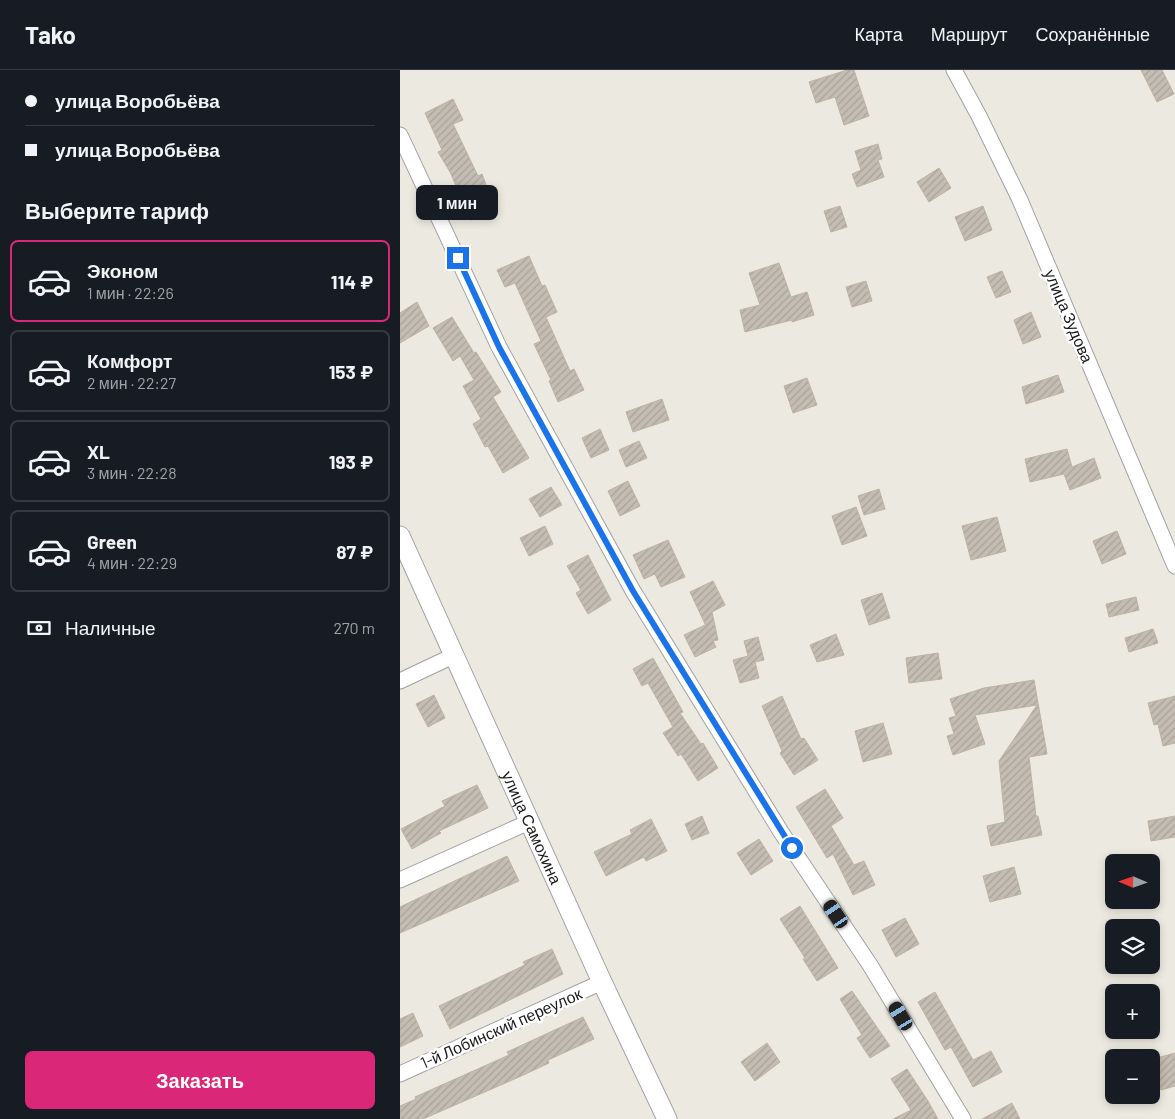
<!DOCTYPE html>
<html lang="ru">
<meta charset="utf-8">
<style>
:root{--surface:#171b24;--page:#242831;--text:#f1f3f6;--muted:#9ea1a6;--line:#363941;--accent:#db2777}
body{margin:0;font-family:Barlow,sans-serif;background:var(--page);color:var(--text);height:100vh;display:flex;flex-direction:column;font-size:19px;white-space:nowrap}
*{box-sizing:border-box;margin:0}
p{font-size:16px;color:var(--muted)}
.icon{flex:none;width:28px;height:28px;fill:none;stroke:currentColor;stroke-width:2;stroke-linecap:round;stroke-linejoin:round}
.map{position:relative;flex:1;overflow:hidden}
.drawer{display:flex;flex-direction:column;background:var(--surface);width:400px}
.drawer>*{flex:none}
.hud{display:grid;align-content:center;height:110px;padding:0 25px;background:var(--surface)}
.needle{width:32px;rotate:272deg}
.buttons{position:absolute;left:705px;top:784px;display:grid;gap:10px}
.buttons a{display:grid;place-items:center;width:55px;height:55px;border-radius:8px;background:var(--surface);box-shadow:0 2px 8px #0003;font-size:25px}
.end{position:absolute;width:22px;height:22px;margin:-11px;border:6px solid #1a73e8;background:#fff;box-shadow:0 0 0 2px #fff}
.from{border-radius:50%}
.bubble{position:absolute;height:35px;border-radius:8px;background:var(--surface);box-shadow:0 2px 8px #0003;font-size:16px;font-weight:700;line-height:35px;text-align:center}
.car{position:absolute;width:15px;height:30px;margin:-15px -8px;border-radius:6px;box-shadow:0 0 4px 1px #0007;background:linear-gradient(#222 24%,#8ab4d8 0 40%,#222 0 76%,#8ab4d8 0 86%,#222 0)}
.hud b{display:flex;align-items:center;gap:18px;height:48px;font-size:19px}
.hud b+b{border-top:1px solid var(--line)}
.hud i{width:12px;height:12px;background:var(--text)}
ul{padding:0;list-style:none}
li{display:flex;align-items:center;gap:15px;height:82px;margin:0 10px 8px;padding:0 15px;border:2px solid var(--line);border-radius:8px}
li div{flex:1}
li b{display:block;font-size:19px}
li em{font-style:normal;font-weight:700}
li.current{border-color:var(--accent)}
li>.icon{width:45px;height:45px;stroke-width:1.5}
h2{padding:0 25px;font-size:22px;line-height:60px}
.pay{display:flex;align-items:center;gap:12px;height:55px;padding:0 25px;font-size:19px}
.pay p{margin-inline-start:auto}
.primary-button{display:flex;gap:10px;margin-top:auto;padding:10px 25px}
.primary-button a{flex:1;height:58px;border-radius:8px;background:var(--accent);color:#fff;font-size:20px;font-weight:700;line-height:58px;text-align:center}
header{display:flex;align-items:center;gap:30px;box-sizing:border-box;height:70px;padding:0 25px;background:var(--surface);border-bottom:1px solid var(--line)}
header strong{font-size:24px}
nav{display:flex;gap:28px;margin-inline-start:auto;font-size:18px}
main{display:flex;flex:1;min-height:0}
.map>svg:first-child{display:block}
.building{fill:url(#building-hatch);stroke:#beb2a2}
.lines{fill:none;stroke-linecap:round;stroke-linejoin:round}
.minor-casing{stroke:#a1a1a1;stroke-width:17}
.tertiary-casing{stroke:#a1a1a1;stroke-width:21}
.minor{stroke:#fff;stroke-width:15}
.tertiary{stroke:#fff;stroke-width:19}
.route{stroke:#1a73e8;stroke-width:6}
.labels{text-anchor:middle;stroke-width:5;stroke-linejoin:round;paint-order:stroke}
.street-label{font-size:16px;fill:#1a1a1a;stroke:#fff}
</style>
<header>
<strong>Tako</strong>
<nav><a>Карта</a><a>Маршрут</a><a>Сохранённые</a></nav>
</header>
<main>
<section class="drawer">
<div class="hud">
<b><i class="from"></i>улица Воробьёва</b>
<b><i></i>улица Воробьёва</b>
</div>
<h2>Выберите тариф</h2>
<ul>
<li class="current"><svg class="icon" aria-label="car" viewBox="0 0 24 24"><path d="M5 17H2v-5l4-1 3-4h7l3 4 3 1v5h-3M9 17h6M6 11h13"/><circle cx="7" cy="17" r="2"/><circle cx="17" cy="17" r="2"/></svg><div><b>Эконом</b><p>1 мин · 22:26</p></div><em>114 ₽</em></li>
<li><svg class="icon" aria-label="car" viewBox="0 0 24 24"><path d="M5 17H2v-5l4-1 3-4h7l3 4 3 1v5h-3M9 17h6M6 11h13"/><circle cx="7" cy="17" r="2"/><circle cx="17" cy="17" r="2"/></svg><div><b>Комфорт</b><p>2 мин · 22:27</p></div><em>153 ₽</em></li>
<li><svg class="icon" aria-label="car" viewBox="0 0 24 24"><path d="M5 17H2v-5l4-1 3-4h7l3 4 3 1v5h-3M9 17h6M6 11h13"/><circle cx="7" cy="17" r="2"/><circle cx="17" cy="17" r="2"/></svg><div><b>XL</b><p>3 мин · 22:28</p></div><em>193 ₽</em></li>
<li><svg class="icon" aria-label="car" viewBox="0 0 24 24"><path d="M5 17H2v-5l4-1 3-4h7l3 4 3 1v5h-3M9 17h6M6 11h13"/><circle cx="7" cy="17" r="2"/><circle cx="17" cy="17" r="2"/></svg><div><b>Green</b><p>4 мин · 22:29</p></div><em>87 ₽</em></li>
</ul>
<div class="pay"><svg class="icon" aria-label="cash" viewBox="0 0 24 24"><path d="M3 7h18v10H3z"/><circle cx="12" cy="12" r="2"/></svg>Наличные<p>270 m</p></div>
<div class="primary-button"><a>Заказать</a></div>
</section>
<div class="map">
<svg width="775" height="1049" viewBox="0 0 775 1049">
<defs>
<pattern id="building-hatch" width="6" height="6" patternUnits="userSpaceOnUse" patternTransform="scale(1.25)"><rect width="6" height="6" fill="#c4bdb3"/><path d="M-1 1l2-2M0 6l6-6M5 7l2-2" fill="none" stroke="#a8a299"/></pattern>
</defs>
<rect width="100%" height="100%" fill="#eceae0"/>
<!-- building -->
<g class="building">
<polygon points="447,0 454,0 469,46 444,55 435,27 416,33 409,12"/>
<polygon points="741,0 762,0 774,24 757,32"/>
<polygon points="53,29 63,50 53,54 78,106 82,104 95,139 71,150 50,102 38,82 42,80 25,43"/>
<polygon points="478,74 482,89 478,90 484,107 457,117 452,104 461,100 455,81"/>
<polygon points="539,98 551,118 529,132 517,112"/>
<polygon points="440,136 447,157 431,162 424,141"/>
<polygon points="583,136 592,160 565,171 555,147"/>
<polygon points="129,186 142,216 145,215 157,242 146,247 170,301 174,299 184,320 158,332 149,311 151,310 134,274 141,271 115,213 105,217 97,200"/>
<polygon points="379,193 391,227 407,222 414,245 392,252 392,250 345,262 340,240 360,235 349,203"/>
<polygon points="602,201 611,222 596,228 587,207"/>
<polygon points="466,211 472,231 452,237 446,217"/>
<polygon points="17,232 29,256 0,273 0,243"/>
<polygon points="631,242 641,267 623,274 614,250"/>
<polygon points="52,247 74,283 76,282 101,322 93,327 129,388 103,403 88,376 85,377 73,354 81,349 63,316 74,310 60,286 53,291 33,258"/>
<polygon points="658,305 664,322 626,334 622,317"/>
<polygon points="407,308 417,335 393,343 384,316"/>
<polygon points="262,329 269,350 233,362 226,342"/>
<polygon points="200,359 209,380 191,388 182,368"/>
<polygon points="239,371 247,388 226,397 219,380"/>
<polygon points="667,379 672,397 694,388 701,408 670,420 664,404 630,412 625,389"/>
<polygon points="228,411 240,436 220,446 208,421"/>
<polygon points="151,417 162,435 140,447 129,429"/>
<polygon points="479,419 485,439 464,445 458,426"/>
<polygon points="456,437 467,466 442,475 432,446"/>
<polygon points="597,447 606,481 571,490 562,456"/>
<polygon points="145,456 153,474 129,486 120,468"/>
<polygon points="717,461 726,484 702,494 693,471"/>
<polygon points="268,470 285,507 261,517 255,504 244,509 233,485"/>
<polygon points="188,485 211,530 188,544 176,523 181,520 167,496"/>
<polygon points="313,511 325,535 312,542 318,570 313,571 290,522"/>
<polygon points="482,523 490,548 469,555 461,530"/>
<polygon points="736,527 739,540 709,547 706,534"/>
<polygon points="305,555 316,577 295,587 284,565"/>
<polygon points="753,559 758,573 729,582 725,568"/>
<polygon points="436,564 444,585 417,592 410,575"/>
<polygon points="358,567 364,590 355,592 359,608 340,613 333,590 348,586 344,571"/>
<polygon points="538,583 542,609 509,613 506,588"/>
<polygon points="253,588 283,642 280,643 301,674 303,673 318,698 298,711 281,684 278,686 263,663 273,657 248,613 242,616 233,599"/>
<polygon points="634,610 647,684 629,687 636,746 638,746 642,765 591,776 587,756 605,752 599,691 637,635 575,645 585,674 553,685 547,666 554,664 549,648 556,646 550,629 584,618"/>
<polygon points="34,625 45,648 28,657 16,634"/>
<polygon points="382,626 401,669 404,668 418,690 394,705 380,683 382,681 362,636"/>
<polygon points="775,626 775,673 763,676 758,654 754,655 748,633"/>
<polygon points="483,653 492,684 463,692 455,661"/>
<polygon points="77,715 88,738 39,761 41,763 12,779 1,759 45,736 42,731"/>
<polygon points="425,719 443,748 431,756 454,795 464,791 475,815 453,825 433,784 427,788 396,737"/>
<polygon points="302,746 309,763 292,770 285,754"/>
<polygon points="775,746 775,767 751,771 748,751"/>
<polygon points="251,749 267,781 246,791 244,787 206,806 194,782 232,764 230,760"/>
<polygon points="359,769 373,791 351,805 337,783"/>
<polygon points="107,786 119,811 0,863 0,837"/>
<polygon points="614,797 621,824 590,832 583,806"/>
<polygon points="400,836 438,898 417,911 403,889 405,888 380,849"/>
<polygon points="505,848 519,874 496,887 482,860"/>
<polygon points="152,879 163,904 50,959 39,936 125,895 123,892"/>
<polygon points="452,921 490,976 470,988 457,968 462,965 440,929"/>
<polygon points="535,922 573,990 591,981 602,1002 573,1017 551,977 545,980 518,932"/>
<polygon points="13,943 23,966 0,977 0,949"/>
<polygon points="183,947 194,969 148,990 149,993 119,1007 23,1049 0,1049 0,1036 16,1029 15,1027 109,985 107,982"/>
<polygon points="367,973 380,992 355,1011 341,992"/>
<polygon points="775,983 775,1016 761,1020 753,989"/>
<polygon points="507,999 528,1031 538,1049 493,1049 511,1040 491,1009"/>
<polygon points="612,1033 620,1049 582,1049"/>
</g>
<g class="lines">
<defs>
<g id="minor">
<polyline points="554,0 579,46 620,130 775,496"/>
<polyline points="0,65 99,277 233,521 381,762 470,895 563,1049"/>
<polyline points="0,611 55,585"/>
<polyline points="0,810 129,752"/>
<polyline points="0,1004 202,912"/>
</g>
<g id="tertiary">
<path id="s1" d="M0 466 202 912 267 1049"/>
</g>
</defs>
<!-- minor casing -->
<use href="#minor" class="minor-casing"/>
<!-- tertiary casing -->
<use href="#tertiary" class="tertiary-casing"/>
<!-- minor -->
<use href="#minor" class="minor"/>
<!-- tertiary -->
<use href="#tertiary" class="tertiary"/>
</g>
<g class="lines">
<!-- route -->
<polyline class="route" points="58,188 99,277 233,521 392,778"/>
</g>
<g class="labels">
<!-- street labels -->
<g class="street-label">
<text transform="translate(669 246) rotate(67)" y="6">улица Зудова</text>
<text dy="6" stroke="none"><textPath href="#s1" startOffset="320">улица Самохина</textPath></text>
<text transform="translate(101 958) rotate(-24)" y="6">1-й Лобинский переулок</text>
</g>
</g>
</svg>
<div class="buttons">
<a><svg class="needle" viewBox="-14 -14 28 28"><path d="M0-13l5 13h-10z" fill="#e53935"/><path d="M0 13l5-13h-10z" fill="#9ea1a6"/></svg></a>
<a><svg class="icon" aria-label="layers" viewBox="0 0 24 24"><path d="M12 4l9 5-9 5-9-5zM3 14l9 5 9-5"/></svg></a>
<a>+</a>
<a>−</a>
</div>
<i class="end from" style="left:392px;top:778px"></i>
<i class="end" style="left:58px;top:188px"></i>
<div class="bubble" style="left:16px;top:115px;width:82px">1 мин</div>
<i class="car" style="left:436px;top:844px;rotate:326deg"></i>
<i class="car" style="left:501px;top:946px;rotate:329deg"></i>
</div>
</main>
